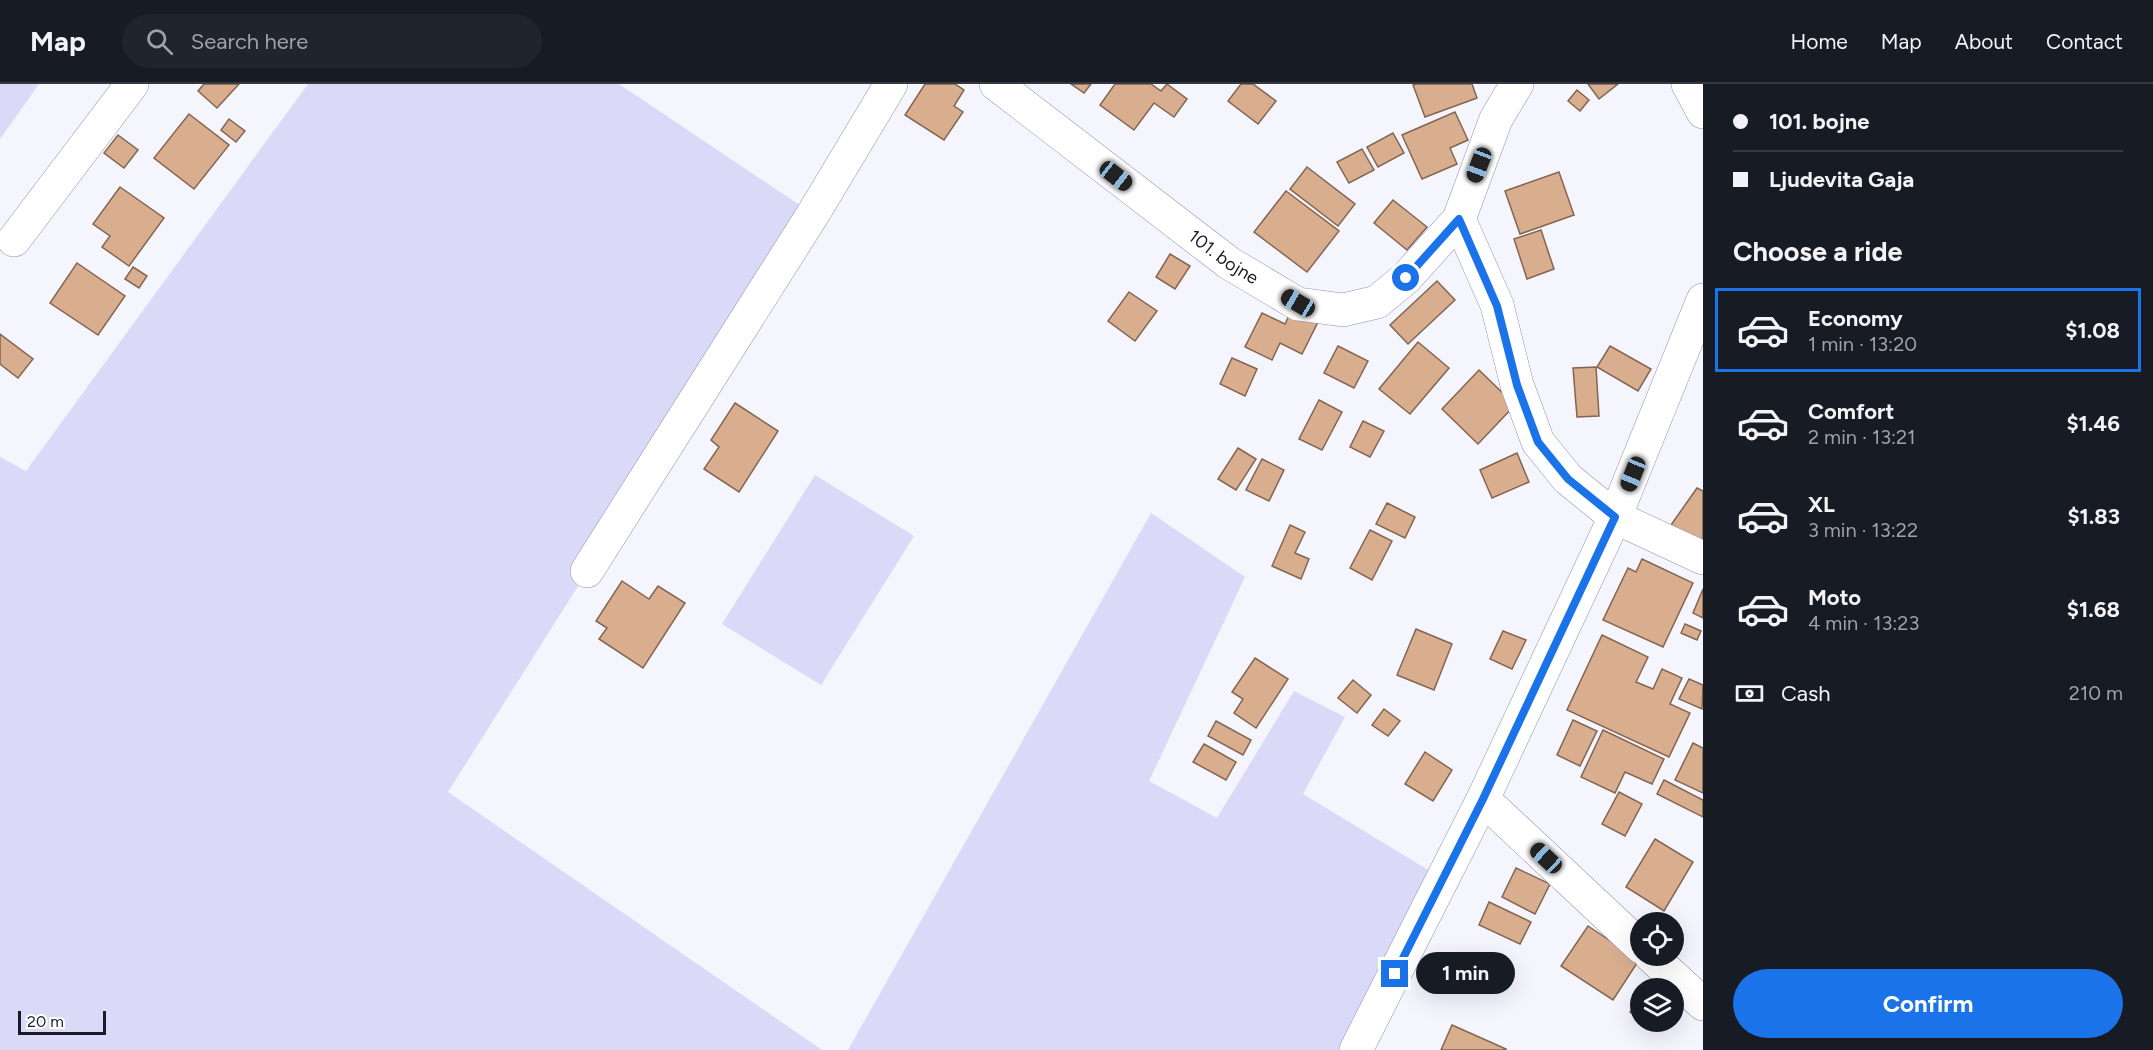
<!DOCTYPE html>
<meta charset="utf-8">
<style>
:root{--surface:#171b24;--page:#20242c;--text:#f1f3f6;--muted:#9ea1a6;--line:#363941;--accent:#1a73e8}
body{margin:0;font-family:Figtree,sans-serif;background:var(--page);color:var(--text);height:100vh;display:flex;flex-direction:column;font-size:22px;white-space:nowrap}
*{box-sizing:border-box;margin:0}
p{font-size:20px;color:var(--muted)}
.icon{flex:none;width:33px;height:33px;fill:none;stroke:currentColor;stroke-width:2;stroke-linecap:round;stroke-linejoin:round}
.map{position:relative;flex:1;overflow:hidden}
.panel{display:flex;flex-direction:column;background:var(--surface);width:450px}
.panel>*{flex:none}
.top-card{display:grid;align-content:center;height:132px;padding:0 30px;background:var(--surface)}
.fabs{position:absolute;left:1630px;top:828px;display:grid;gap:12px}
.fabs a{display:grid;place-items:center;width:54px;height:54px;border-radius:50%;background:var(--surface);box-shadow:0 6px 24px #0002;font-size:30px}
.scale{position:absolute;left:18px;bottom:15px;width:88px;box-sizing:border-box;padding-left:6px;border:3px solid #1b1a27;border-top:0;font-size:16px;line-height:21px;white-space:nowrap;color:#1b1a27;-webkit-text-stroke:4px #fff;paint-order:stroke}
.end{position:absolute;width:27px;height:27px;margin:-14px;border:8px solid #1a73e8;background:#fff;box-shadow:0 0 0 3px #fff}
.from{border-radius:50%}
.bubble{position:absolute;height:42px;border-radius:21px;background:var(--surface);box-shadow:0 6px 24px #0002;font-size:20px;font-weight:700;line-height:42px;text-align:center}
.car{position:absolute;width:18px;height:36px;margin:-18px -9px;border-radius:8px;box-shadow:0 0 4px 2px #0007;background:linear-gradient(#222 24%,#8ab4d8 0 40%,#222 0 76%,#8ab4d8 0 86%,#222 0)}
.top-card b{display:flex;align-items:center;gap:21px;height:57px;font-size:22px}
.top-card b+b{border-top:2px solid var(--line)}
.top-card i{width:15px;height:15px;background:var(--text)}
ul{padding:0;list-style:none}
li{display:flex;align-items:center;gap:18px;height:84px;margin:0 12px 9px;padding:0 18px;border:3px solid transparent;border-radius:0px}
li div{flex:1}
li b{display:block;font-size:22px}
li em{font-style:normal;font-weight:700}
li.active{border-color:var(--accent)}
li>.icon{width:54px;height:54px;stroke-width:1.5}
h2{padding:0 30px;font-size:27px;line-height:72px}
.pay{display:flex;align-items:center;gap:15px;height:66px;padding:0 30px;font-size:22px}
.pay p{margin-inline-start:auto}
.cta{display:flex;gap:12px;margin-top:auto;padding:12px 30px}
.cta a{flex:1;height:69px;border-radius:36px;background:var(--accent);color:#fff;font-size:24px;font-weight:700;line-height:69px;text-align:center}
header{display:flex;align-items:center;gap:36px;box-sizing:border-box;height:84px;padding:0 30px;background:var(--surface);border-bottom:2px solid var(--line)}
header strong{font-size:28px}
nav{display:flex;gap:33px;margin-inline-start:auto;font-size:21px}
.search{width:420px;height:54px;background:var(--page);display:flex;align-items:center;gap:15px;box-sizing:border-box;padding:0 21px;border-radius:33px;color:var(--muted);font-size:22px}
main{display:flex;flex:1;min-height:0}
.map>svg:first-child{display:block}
.green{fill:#dadaf8}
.building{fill:#d9ae8f;stroke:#836550;stroke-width:1.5}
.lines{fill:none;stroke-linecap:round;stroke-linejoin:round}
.street-casing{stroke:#9291b3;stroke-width:34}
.secondary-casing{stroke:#9291b3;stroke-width:34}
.street{stroke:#fff;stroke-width:33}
.secondary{stroke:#fff;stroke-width:33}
.route{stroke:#1a73e8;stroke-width:8}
.labels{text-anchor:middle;stroke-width:6;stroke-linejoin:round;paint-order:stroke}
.street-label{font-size:18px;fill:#1b1a27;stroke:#fff}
</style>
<header>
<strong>Map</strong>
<div class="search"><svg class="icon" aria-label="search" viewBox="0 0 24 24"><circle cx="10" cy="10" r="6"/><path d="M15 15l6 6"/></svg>Search here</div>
<nav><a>Home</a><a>Map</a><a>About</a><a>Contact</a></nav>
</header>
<main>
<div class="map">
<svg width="1703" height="966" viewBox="0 0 1703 966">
<rect width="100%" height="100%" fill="#f5f5fd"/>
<!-- green -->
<g class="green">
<polygon points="0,0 39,0 0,55"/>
<polygon points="308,0 619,0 813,130 448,708 822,966 0,966 0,373 26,387"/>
<polygon points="815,391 914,452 821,601 722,540"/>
<polygon points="1151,429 1245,493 1149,697 1217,734 1294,607 1345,633 1303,710 1443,795 1356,966 848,966"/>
</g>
<!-- building -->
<g class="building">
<polygon points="204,0 239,0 217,24 198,7"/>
<polygon points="925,0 955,0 964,6 954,22 963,28 944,56 905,31"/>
<polygon points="1071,0 1091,0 1084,9"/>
<polygon points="1115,0 1151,0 1161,7 1167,0 1187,15 1174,33 1154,19 1134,46 1100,21"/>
<polygon points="1241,0 1253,0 1276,17 1258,40 1228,17"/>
<polygon points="1416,0 1472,0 1477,14 1425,33 1413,1"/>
<polygon points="1588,0 1618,0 1599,15"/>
<polygon points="1577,6 1589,16 1580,27 1568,17"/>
<polygon points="1455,28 1468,56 1450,64 1457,80 1422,95 1402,51"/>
<polygon points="189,30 229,61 194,105 154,74"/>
<polygon points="229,35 245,47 236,58 221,46"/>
<polygon points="1393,49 1404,69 1378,83 1367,63"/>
<polygon points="118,51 138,66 124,84 104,69"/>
<polygon points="1362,65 1374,86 1349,99 1337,78"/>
<polygon points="1307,83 1355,120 1338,142 1290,105"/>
<polygon points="1559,88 1574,131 1520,150 1505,107"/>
<polygon points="120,103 164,134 129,182 102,163 110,152 93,140"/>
<polygon points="1286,107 1339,147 1307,188 1254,148"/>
<polygon points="1393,116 1427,143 1407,166 1374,139"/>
<polygon points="1541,146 1554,185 1527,195 1514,155"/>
<polygon points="1170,170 1190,182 1175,205 1156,193"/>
<polygon points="77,179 125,212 98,251 50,219"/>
<polygon points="133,183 147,192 139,204 125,195"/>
<polygon points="1437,197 1455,216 1408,260 1390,241"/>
<polygon points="1129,208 1157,227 1135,257 1108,237"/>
<polygon points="1292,225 1318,238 1302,270 1280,259 1272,276 1245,263 1262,229 1285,240"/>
<polygon points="0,250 33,275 18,294 0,280"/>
<polygon points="1418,258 1449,284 1410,330 1379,305"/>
<polygon points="1338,262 1368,277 1354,304 1324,289"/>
<polygon points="1610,262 1651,285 1638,307 1597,283"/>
<polygon points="1232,274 1257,285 1245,312 1220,300"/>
<polygon points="1596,283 1599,332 1577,333 1573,284"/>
<polygon points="1479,286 1515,321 1478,360 1442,325"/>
<polygon points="1319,316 1342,328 1322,366 1299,355"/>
<polygon points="735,319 778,347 739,408 704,385 719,363 711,356"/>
<polygon points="1363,337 1384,347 1370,373 1350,363"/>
<polygon points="1238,364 1256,375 1236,406 1218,395"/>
<polygon points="1517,369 1529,398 1492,414 1480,386"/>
<polygon points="1262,375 1284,386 1269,417 1246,406"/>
<polygon points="1697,404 1703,407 1703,459 1671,441"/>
<polygon points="1387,419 1415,433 1405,454 1376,440"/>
<polygon points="1290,441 1305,448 1295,469 1309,475 1301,495 1272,482"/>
<polygon points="1370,446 1392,457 1372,496 1350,484"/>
<polygon points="1642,475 1693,499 1663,563 1603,536 1628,484 1636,488"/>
<polygon points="622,497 649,515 658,502 685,519 643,584 599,555 607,544 596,537"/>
<polygon points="1703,505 1703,534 1693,529"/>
<polygon points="1685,540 1701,547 1697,556 1681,549"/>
<polygon points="1416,545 1452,560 1434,606 1397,591"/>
<polygon points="1503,547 1526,556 1512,585 1490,575"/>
<polygon points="1602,551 1648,573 1636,598 1653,605 1662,585 1682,594 1670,620 1690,629 1669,673 1567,626"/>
<polygon points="1255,574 1288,595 1256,644 1234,629 1243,615 1232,608"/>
<polygon points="1689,595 1703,601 1702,625 1679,615"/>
<polygon points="1353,596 1371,611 1357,629 1338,614"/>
<polygon points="1384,625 1400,637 1388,652 1372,641"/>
<polygon points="1573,636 1597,647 1580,682 1557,671"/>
<polygon points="1216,637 1251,656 1243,671 1208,652"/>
<polygon points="1603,646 1664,675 1652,700 1625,688 1615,709 1581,693"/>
<polygon points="1693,659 1703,664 1703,709 1675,696"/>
<polygon points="1204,660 1236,678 1226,696 1193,678"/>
<polygon points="1425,668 1452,686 1433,717 1405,700"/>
<polygon points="1664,696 1703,716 1703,733 1657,710"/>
<polygon points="1619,708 1642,720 1625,752 1602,740"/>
<polygon points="1655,755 1693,778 1664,827 1626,803"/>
<polygon points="1516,784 1550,800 1535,830 1502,813"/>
<polygon points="1489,818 1531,838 1520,860 1479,841"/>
<polygon points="1588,842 1639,876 1613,916 1561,882"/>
<polygon points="1640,915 1641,916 1641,936 1630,928"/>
<polygon points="1452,941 1506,965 1506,966 1441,966"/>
</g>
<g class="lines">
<defs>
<g id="street">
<path id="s1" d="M996 0 1229 179 1298 220 1343 226 1377 218 1406 194 1459 135 1496 35 1517 0"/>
<polyline points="1459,135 1497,221 1517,301 1538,358 1568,395 1615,433 1703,474"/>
<polyline points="14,156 132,0"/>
<polyline points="587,487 813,130 891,0"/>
<polyline points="1483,715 1641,863"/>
<polyline points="1651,872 1703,920"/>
</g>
<g id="secondary">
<polyline points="1688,0 1703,28"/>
<polyline points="1356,966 1483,715 1615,433 1703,216"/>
</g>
</defs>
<!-- street casing -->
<use href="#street" class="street-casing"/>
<!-- secondary casing -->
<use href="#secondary" class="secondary-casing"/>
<!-- street -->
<use href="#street" class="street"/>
<!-- secondary -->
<use href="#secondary" class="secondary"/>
</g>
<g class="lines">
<!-- route -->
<polyline class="route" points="1395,890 1483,715 1615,433 1568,395 1538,358 1517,301 1497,222 1459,135 1406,194"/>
</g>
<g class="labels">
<!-- street labels -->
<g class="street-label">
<text dy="6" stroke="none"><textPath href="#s1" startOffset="286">101. bojne</textPath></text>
</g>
</g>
</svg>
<div class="fabs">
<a><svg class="icon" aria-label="locate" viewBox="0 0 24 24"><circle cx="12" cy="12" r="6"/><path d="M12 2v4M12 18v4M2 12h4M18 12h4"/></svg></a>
<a><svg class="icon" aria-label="layers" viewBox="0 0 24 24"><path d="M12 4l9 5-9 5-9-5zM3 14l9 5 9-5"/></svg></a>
</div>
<div class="scale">20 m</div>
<i class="end from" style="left:1406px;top:194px"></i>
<i class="end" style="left:1395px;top:890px"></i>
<div class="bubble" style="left:1416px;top:868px;width:99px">1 min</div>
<i class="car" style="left:1479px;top:81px;rotate:201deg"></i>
<i class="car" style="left:1116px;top:92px;rotate:128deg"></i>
<i class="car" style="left:1298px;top:219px;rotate:300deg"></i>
<i class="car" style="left:1633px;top:390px;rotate:202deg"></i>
<i class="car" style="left:1546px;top:774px;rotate:313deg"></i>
</div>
<section class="panel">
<div class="top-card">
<b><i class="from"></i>101. bojne</b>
<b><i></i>Ljudevita Gaja</b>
</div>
<h2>Choose a ride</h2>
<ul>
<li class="active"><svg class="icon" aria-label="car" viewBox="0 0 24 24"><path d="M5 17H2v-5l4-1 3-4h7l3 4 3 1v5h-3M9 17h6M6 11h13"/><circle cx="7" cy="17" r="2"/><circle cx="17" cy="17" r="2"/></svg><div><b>Economy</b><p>1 min · 13:20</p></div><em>$1.08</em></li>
<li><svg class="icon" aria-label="car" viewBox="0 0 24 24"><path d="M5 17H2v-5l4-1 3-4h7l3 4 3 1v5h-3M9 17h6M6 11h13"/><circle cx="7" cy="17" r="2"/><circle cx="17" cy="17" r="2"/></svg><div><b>Comfort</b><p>2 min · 13:21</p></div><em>$1.46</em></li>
<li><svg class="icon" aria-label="car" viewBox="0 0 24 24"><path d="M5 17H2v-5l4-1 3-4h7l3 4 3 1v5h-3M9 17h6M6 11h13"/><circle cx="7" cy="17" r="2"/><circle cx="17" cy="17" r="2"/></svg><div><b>XL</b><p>3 min · 13:22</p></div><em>$1.83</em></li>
<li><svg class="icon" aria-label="car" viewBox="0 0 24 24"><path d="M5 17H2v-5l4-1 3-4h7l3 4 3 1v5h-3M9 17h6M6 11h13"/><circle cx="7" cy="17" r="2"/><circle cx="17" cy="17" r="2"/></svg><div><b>Moto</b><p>4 min · 13:23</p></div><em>$1.68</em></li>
</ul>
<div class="pay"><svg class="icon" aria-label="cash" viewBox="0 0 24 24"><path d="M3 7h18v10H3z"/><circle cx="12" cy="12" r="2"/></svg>Cash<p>210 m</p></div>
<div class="cta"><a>Confirm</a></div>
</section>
</main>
